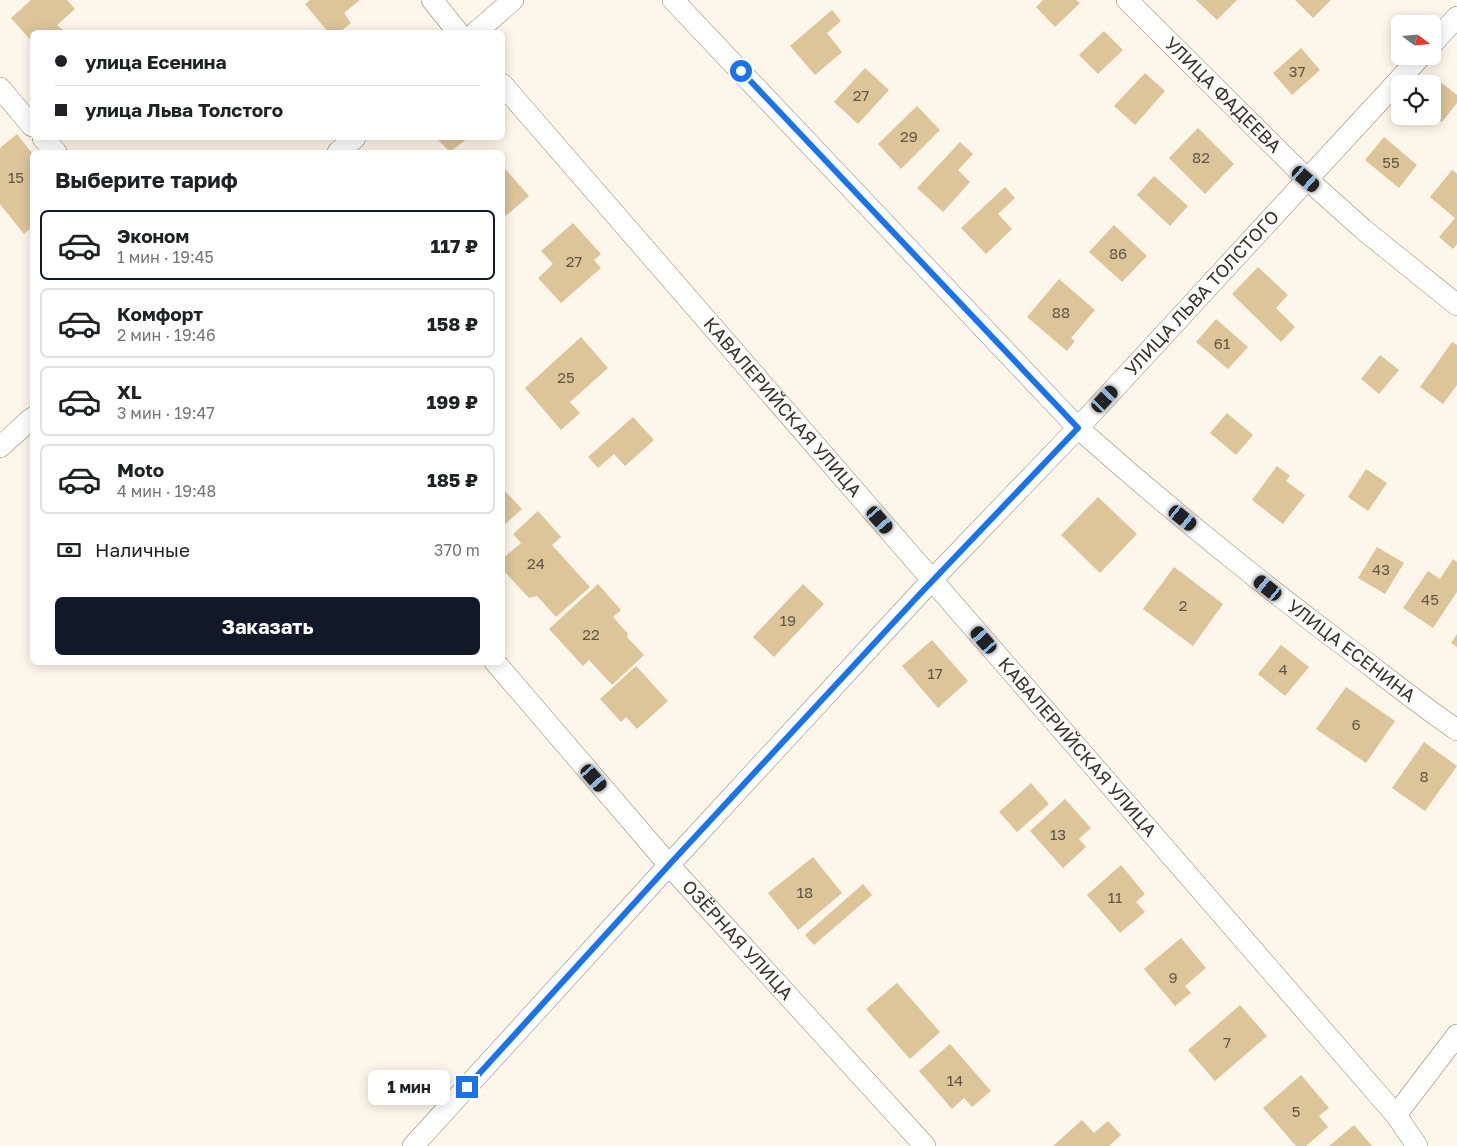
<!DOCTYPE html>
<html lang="ru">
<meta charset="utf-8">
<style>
:root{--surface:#fff;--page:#f2f2f2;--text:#202124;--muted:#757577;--line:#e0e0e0;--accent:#111827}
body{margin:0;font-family:"Golos Text",sans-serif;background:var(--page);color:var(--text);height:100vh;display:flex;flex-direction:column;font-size:19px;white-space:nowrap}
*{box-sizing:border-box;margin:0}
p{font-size:16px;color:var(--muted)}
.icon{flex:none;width:28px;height:28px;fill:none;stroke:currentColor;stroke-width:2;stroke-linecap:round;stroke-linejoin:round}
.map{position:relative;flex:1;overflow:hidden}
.drawer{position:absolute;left:30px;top:150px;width:475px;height:515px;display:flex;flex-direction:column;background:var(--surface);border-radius:8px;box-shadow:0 2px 12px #0003}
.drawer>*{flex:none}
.banner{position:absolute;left:30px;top:30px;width:475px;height:110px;border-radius:8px;box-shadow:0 2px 12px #0003;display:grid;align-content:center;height:110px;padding:0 25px;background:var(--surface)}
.needle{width:32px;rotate:106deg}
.buttons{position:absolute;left:1391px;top:15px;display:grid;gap:10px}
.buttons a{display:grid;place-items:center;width:50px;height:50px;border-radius:8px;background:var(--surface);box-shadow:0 2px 12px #0003;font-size:25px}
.end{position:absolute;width:22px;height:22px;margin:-11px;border:6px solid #1a73e8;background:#fff;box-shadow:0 0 0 2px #fff}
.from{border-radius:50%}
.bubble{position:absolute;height:35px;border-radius:8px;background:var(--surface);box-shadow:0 2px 12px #0003;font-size:16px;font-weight:700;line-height:35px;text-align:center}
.car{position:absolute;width:15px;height:30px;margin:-15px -8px;border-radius:6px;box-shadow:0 0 4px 1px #0007;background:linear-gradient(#222 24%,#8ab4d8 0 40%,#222 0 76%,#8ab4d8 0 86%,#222 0)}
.banner b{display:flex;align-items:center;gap:18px;height:48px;font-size:19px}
.banner b+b{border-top:1px solid var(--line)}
.banner i{width:12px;height:12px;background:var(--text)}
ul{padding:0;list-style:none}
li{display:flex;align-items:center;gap:15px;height:70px;margin:0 10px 8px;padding:0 15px;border:2px solid var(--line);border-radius:8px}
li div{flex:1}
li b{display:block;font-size:19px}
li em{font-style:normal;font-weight:700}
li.active{border-color:var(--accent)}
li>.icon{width:45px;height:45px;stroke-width:1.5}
h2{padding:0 25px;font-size:22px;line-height:60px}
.pay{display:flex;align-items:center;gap:12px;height:55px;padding:0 25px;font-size:19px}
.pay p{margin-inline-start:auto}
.action{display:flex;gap:10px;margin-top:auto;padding:10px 25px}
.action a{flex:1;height:58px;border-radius:8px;background:var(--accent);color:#fff;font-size:20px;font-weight:700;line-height:58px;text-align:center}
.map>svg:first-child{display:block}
.building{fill:#ddc59a}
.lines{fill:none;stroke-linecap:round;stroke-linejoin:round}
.street-casing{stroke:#97876b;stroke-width:22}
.street{stroke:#fff;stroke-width:21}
.route{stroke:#1a73e8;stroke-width:6}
.labels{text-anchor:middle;stroke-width:5;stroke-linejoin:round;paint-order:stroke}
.number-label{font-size:15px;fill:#625744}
.street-label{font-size:18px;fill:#393227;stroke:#fff}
</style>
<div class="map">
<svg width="1457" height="1146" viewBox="0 0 1457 1146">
<rect width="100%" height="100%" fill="#fdf6ea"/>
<!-- building -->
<g class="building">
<polygon points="31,0 67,0 75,9 57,25 65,32 32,32 32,42 11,18"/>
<polygon points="310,0 360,0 344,13 351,23 340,32 328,32 305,4"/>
<polygon points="1043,0 1076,0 1080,3 1055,27 1036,7"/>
<polygon points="1196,0 1237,0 1217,20"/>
<polygon points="1295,0 1331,0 1313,18"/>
<polygon points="832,10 841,21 827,33 842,52 815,75 790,46"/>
<polygon points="1104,31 1123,50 1098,74 1079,55"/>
<polygon points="1301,48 1320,70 1292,95 1273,73"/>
<polygon points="865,68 889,90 858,124 834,102"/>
<polygon points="1145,73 1165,91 1135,125 1114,106"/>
<polygon points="1433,76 1457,95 1457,103 1442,122 1432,115 1432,84 1427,84"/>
<polygon points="917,106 940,130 901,169 878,144"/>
<polygon points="1198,128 1234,164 1205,194 1169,158"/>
<polygon points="17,134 32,153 32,227 24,234 0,204 0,148"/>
<polygon points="1384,137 1417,165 1399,188 1365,160"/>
<polygon points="436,138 468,138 450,152"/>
<polygon points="960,142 973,154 958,170 970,182 943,212 917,188"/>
<polygon points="502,165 529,196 502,219"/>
<polygon points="1452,170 1457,174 1457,244 1453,249 1439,237 1455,218 1430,197"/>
<polygon points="1154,176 1188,206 1170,226 1137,195"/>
<polygon points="1005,187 1015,198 998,214 1012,229 986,254 961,228"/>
<polygon points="573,223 601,254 594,260 601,268 561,303 538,278 553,264 541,251"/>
<polygon points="1114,225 1147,256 1122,282 1089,252"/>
<polygon points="1258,267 1288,295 1276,308 1295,327 1281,342 1232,294"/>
<polygon points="1059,279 1095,310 1071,338 1075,341 1067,351 1027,317"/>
<polygon points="1216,319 1248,347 1228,369 1196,342"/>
<polygon points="581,337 608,368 570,402 580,413 561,430 525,388"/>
<polygon points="1452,342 1457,345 1457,385 1443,404 1420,387"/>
<polygon points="1380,355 1399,370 1379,394 1361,379"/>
<polygon points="1227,413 1253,435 1236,455 1210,433"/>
<polygon points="633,417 654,440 625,466 614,454 598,468 588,457"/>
<polygon points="1277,466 1290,476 1286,481 1305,495 1283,524 1252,500"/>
<polygon points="1366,469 1387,483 1368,511 1348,497"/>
<polygon points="502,488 522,509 502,527"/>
<polygon points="1098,497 1137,534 1100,573 1061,535"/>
<polygon points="538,511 561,537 552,545 590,587 556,617 537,596 529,598 502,569 502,559 521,543 513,534"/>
<polygon points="1377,547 1404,563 1385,594 1358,578"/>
<polygon points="1453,559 1457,562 1457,592 1433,628 1403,608 1428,571 1440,579"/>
<polygon points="1174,567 1223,604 1193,646 1143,609"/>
<polygon points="598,584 621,610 613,617 628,634 627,637 644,655 612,685 589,660 583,666 549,629"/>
<polygon points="803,584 824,604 774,657 753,637"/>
<polygon points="1457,634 1457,647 1451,643"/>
<polygon points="932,640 968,681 938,708 902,666"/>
<polygon points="1281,645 1309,667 1285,696 1258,674"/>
<polygon points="636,666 668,701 637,729 626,717 621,722 600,699"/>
<polygon points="1346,687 1395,721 1366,763 1316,729"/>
<polygon points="1424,742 1457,766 1425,811 1392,788"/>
<polygon points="1031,783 1049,804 1017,832 999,812"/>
<polygon points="1065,799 1091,828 1079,839 1086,847 1063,868 1030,831"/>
<polygon points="813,857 842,893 798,930 768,893"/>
<polygon points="1121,865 1145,894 1136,902 1145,912 1120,933 1087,895"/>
<polygon points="863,884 872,895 814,945 805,935"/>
<polygon points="1181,938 1206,968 1185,986 1191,993 1175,1006 1144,969"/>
<polygon points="897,983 940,1032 910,1059 866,1009"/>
<polygon points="1240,1005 1267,1036 1215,1081 1188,1050"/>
<polygon points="950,1044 991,1091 972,1107 964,1098 952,1109 919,1071"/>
<polygon points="1301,1075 1329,1108 1319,1116 1328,1127 1306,1146 1296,1146 1263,1108"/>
<polygon points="1082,1120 1094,1133 1108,1121 1121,1135 1109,1146 1053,1146"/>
<polygon points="1354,1125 1372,1146 1329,1146"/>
</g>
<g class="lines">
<defs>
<g id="street">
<polyline points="432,0 458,32"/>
<path id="s1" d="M673 0 1078 428C1167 507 1259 582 1354 653 1388 679 1422 706 1457 730"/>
<path id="s2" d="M1127 0 1307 179 1364 230 1457 305"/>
<polyline points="476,32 513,0"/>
<polyline points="1432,44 1457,17"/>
<path id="s3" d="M502 84 1396 1115 1417 1146"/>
<polyline points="0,88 32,126"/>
<polyline points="43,138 56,152"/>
<polyline points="338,152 355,138"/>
<polyline points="0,447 32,418"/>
<path id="s4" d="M495 662 669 865 925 1146"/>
<polyline points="1396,1115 1457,1035"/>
<path id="s5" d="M413 1146 669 865 932 580 1078 428 1421 56"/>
</g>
</defs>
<!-- street casing -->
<use href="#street" class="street-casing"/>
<!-- street -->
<use href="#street" class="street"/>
</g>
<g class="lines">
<!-- route -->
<polyline class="route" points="467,1087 669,865 919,595 1078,428 741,71"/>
</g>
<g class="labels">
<!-- number labels -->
<g class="number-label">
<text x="1297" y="77">37</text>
<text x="861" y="101">27</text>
<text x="909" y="142">29</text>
<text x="1201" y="163">82</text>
<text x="1391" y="168">55</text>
<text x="16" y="183">15</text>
<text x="1118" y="259">86</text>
<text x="574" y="267">27</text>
<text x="1061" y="318">88</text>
<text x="1222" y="349">61</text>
<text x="566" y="383">25</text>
<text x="536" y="569">24</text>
<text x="1381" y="575">43</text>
<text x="1430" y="605">45</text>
<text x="1183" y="611">2</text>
<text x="788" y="626">19</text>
<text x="591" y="640">22</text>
<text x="1283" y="675">4</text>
<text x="935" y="679">17</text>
<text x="1356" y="730">6</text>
<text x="1424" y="782">8</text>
<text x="1058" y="840">13</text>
<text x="805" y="898">18</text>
<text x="1115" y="903">11</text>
<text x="1173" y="983">9</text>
<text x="1227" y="1048">7</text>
<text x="955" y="1086">14</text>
<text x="1296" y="1117">5</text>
</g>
<!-- street labels -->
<g class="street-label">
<text dy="6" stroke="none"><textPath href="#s2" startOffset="135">УЛИЦА ФАДЕЕВА</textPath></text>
<text dy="6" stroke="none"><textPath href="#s5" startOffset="1162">УЛИЦА ЛЬВА ТОЛСТОГО</textPath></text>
<text dy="6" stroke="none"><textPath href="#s3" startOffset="428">КАВАЛЕРИЙСКАЯ УЛИЦА</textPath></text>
<text dy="6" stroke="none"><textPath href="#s1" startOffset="942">УЛИЦА ЕСЕНИНА</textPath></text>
<text dy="6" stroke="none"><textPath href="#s3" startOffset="878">КАВАЛЕРИЙСКАЯ УЛИЦА</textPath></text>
<text dy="6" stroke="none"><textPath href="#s4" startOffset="369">ОЗЁРНАЯ УЛИЦА</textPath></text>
</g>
</g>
</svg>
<div class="buttons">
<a><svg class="needle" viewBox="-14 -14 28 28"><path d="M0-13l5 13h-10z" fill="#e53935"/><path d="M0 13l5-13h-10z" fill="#757577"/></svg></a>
<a><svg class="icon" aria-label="locate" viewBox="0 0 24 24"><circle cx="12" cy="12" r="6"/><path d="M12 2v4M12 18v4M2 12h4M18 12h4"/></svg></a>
</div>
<i class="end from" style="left:741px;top:71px"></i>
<i class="end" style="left:467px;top:1087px"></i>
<div class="bubble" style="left:368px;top:1070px;width:82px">1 мин</div>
<i class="car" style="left:1306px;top:179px;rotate:131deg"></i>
<i class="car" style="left:1105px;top:399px;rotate:43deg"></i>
<i class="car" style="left:1183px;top:518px;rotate:129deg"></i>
<i class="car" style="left:880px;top:520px;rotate:139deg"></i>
<i class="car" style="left:1268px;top:588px;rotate:309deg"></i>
<i class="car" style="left:984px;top:640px;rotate:319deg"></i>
<i class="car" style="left:594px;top:778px;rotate:139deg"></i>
<div class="banner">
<b><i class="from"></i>улица Есенина</b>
<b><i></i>улица Льва Толстого</b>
</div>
<section class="drawer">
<h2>Выберите тариф</h2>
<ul>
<li class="active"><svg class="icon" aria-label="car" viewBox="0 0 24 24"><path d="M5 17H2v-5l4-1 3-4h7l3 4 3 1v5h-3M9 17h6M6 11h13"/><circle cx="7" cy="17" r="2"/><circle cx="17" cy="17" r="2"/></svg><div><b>Эконом</b><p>1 мин · 19:45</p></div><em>117 ₽</em></li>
<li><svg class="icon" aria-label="car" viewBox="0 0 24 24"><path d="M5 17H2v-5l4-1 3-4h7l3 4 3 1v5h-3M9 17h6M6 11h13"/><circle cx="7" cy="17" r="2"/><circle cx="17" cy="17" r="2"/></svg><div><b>Комфорт</b><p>2 мин · 19:46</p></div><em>158 ₽</em></li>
<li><svg class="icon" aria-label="car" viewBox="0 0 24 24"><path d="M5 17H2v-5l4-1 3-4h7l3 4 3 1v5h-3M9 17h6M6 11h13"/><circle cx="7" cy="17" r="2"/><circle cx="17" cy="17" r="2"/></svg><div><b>XL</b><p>3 мин · 19:47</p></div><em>199 ₽</em></li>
<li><svg class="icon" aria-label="car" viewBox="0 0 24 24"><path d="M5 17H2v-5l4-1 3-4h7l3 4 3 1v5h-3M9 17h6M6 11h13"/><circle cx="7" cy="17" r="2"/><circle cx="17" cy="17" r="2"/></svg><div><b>Moto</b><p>4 мин · 19:48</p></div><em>185 ₽</em></li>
</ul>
<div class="pay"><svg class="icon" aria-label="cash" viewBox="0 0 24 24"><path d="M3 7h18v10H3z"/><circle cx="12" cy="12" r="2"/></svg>Наличные<p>370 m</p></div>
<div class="action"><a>Заказать</a></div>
</section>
</div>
